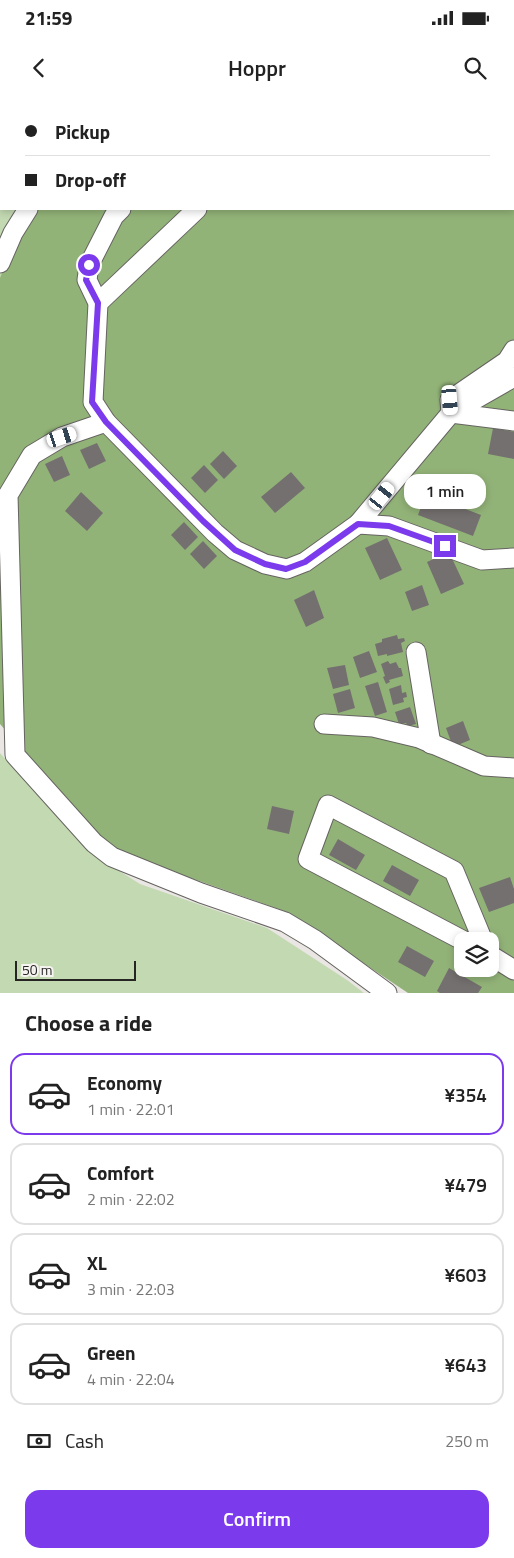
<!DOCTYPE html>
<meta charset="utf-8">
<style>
:root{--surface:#fff;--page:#f6f6f6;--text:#222;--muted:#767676;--line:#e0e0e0;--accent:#7c3aed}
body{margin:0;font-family:"Titillium Web",sans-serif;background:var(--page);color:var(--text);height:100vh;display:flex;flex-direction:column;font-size:19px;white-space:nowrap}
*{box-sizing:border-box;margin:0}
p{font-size:16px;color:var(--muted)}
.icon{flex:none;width:28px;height:28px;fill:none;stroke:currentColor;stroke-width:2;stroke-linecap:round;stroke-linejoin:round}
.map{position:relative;height:893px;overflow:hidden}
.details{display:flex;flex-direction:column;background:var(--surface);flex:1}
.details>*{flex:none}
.banner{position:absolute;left:0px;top:0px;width:515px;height:110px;box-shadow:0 2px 8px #0003;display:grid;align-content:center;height:110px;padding:0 25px;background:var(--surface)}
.controls{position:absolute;left:454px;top:832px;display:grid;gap:10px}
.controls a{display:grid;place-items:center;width:45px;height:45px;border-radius:10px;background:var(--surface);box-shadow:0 2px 8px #0003;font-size:25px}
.scale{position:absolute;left:15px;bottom:12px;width:121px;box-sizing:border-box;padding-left:5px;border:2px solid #262524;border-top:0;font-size:14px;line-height:18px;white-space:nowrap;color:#262524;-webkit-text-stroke:4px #f6f4f0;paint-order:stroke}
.end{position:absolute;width:22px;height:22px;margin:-11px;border:6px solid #7c3aed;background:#fff;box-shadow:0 0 0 2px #fff}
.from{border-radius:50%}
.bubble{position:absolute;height:35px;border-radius:15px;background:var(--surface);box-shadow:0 2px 8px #0003;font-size:16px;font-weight:600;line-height:35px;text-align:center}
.car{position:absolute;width:15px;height:30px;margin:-15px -8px;border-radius:6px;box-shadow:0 0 4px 1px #0007;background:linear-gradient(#fff 24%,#345 0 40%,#fff 0 76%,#345 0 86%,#fff 0)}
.banner b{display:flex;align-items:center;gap:18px;height:48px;font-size:19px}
.banner b+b{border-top:1px solid var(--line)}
.banner i{width:12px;height:12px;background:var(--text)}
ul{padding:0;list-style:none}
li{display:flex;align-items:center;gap:15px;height:82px;margin:0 10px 8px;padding:0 15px;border:2px solid var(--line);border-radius:15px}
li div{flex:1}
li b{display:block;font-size:19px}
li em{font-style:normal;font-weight:600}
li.current{border-color:var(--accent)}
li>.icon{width:45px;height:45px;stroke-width:1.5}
h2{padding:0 25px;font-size:22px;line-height:60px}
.pay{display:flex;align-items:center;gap:12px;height:55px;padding:0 25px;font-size:19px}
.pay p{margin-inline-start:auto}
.cta{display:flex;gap:10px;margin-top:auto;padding:10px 25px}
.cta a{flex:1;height:58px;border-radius:15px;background:var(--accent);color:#fff;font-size:20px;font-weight:600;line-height:58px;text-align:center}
.status{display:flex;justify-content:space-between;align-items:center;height:35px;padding:0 25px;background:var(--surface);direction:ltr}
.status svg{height:14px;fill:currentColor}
header{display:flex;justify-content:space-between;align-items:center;height:65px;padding:0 25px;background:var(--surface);font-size:22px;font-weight:600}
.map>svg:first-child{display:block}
.green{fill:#c3d9b2}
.forest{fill:#92b378;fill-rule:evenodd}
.building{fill:#74706f}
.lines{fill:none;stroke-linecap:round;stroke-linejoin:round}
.minor-casing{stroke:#666461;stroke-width:21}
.minor{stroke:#fff;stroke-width:19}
.route{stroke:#7c3aed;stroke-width:6}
</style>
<div class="status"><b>21:59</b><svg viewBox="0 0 49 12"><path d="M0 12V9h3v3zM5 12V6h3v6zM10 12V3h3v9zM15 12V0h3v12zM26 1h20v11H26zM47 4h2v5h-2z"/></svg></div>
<header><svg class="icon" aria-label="back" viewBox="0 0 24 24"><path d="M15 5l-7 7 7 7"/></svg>Hoppr<svg class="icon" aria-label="search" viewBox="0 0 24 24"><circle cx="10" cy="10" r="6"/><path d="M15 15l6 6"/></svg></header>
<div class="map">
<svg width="514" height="893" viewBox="0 0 514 893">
<rect width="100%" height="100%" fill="#e9e6e3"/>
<!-- green -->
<g class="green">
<polygon points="0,0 105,0 104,1 1,1 1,109 44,109 0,190"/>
<polygon points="0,653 91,753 140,784 267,828 347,880 364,893 0,893"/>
</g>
<!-- forest -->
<path class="forest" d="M84 0H514V893H408L287 812 117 752 96 735 0 624V178L20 128 30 109H514V1H83ZM462 841H490V869H462Z"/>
<!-- building -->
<g class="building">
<polygon points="493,328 514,332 514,359 488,354"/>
<polygon points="97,343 106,361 89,369 80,350"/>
<polygon points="223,351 237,366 224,379 210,364"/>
<polygon points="62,356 70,375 54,382 45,364"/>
<polygon points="204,365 218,380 205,393 191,378"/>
<polygon points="291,372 305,388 275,413 261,397"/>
<polygon points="81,392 103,413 87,431 65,411"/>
<polygon points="426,394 481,415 473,436 418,415"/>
<polygon points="184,422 198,437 185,450 171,435"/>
<polygon points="387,438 402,470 380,480 365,448"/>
<polygon points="203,441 217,456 204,469 190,454"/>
<polygon points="449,452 464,484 441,494 427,462"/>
<polygon points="422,485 429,505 412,511 405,492"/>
<polygon points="314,490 324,518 306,527 294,500"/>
<polygon points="397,535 398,539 404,538 405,541 401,543 403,552 387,556 387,554 378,556 375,544 382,542 382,539"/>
<polygon points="369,551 377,572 360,578 353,557"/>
<polygon points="388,561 390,564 396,562 399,568 401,568 403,576 389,580 390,582 386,584 383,577 385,576 381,564"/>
<polygon points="345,565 349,585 333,589 327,568"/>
<polygon points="378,582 387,612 375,616 365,586"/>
<polygon points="401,585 402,593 406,592 407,597 403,598 404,602 393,605 389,589"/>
<polygon points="350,589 355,608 338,613 333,594"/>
<polygon points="410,607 416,624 408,626 406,623 399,624 395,612"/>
<polygon points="463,621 470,640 453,647 446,628"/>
<polygon points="272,706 294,711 289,734 267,729"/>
<polygon points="338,739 365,755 356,770 329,755"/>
<polygon points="392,765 419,780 410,796 383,781"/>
<polygon points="510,777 514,789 514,803 489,812 479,788"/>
<polygon points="407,846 434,861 425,877 398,862"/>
<polygon points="449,868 482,887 478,893 440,893 437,891"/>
</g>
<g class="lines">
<defs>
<g id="minor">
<polyline points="177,0 178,1"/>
<polyline points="116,1 118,0"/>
<polyline points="319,1 321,0"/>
<polyline points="121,109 114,116 89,165 87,180 98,203 93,302 106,322 215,433 235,450 265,464 287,469 305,462 358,424 451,313 514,277"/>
<polyline points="0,163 13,133 28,109"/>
<polyline points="98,203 197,109"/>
<polyline points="514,250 507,261 450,300 451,313 514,321"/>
<polyline points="106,322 62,337 32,355 8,395 15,655 94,743 112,757 201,793 285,822 315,840 387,893"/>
<polyline points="358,424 389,426 482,460 514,458"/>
<polyline points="416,552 431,644"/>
<polyline points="324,624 373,627 419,638 484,666 514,668"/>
<polyline points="464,841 308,759 328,705 454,771 483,841"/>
<polyline points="490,855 514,870"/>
</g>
</defs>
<!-- minor casing -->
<use href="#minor" class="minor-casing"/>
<!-- minor -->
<use href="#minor" class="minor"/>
</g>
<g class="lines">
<!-- route -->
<polyline class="route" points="89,165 86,180 98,203 92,302 106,322 203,421 235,450 265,464 286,469 305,462 358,424 389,426 445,446"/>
</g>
</svg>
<div class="controls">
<a><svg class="icon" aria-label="layers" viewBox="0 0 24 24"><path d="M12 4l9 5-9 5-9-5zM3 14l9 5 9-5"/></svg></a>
</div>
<div class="scale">50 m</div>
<i class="end from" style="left:89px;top:165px"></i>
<i class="end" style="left:445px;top:446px"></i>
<div class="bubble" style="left:404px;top:374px;width:82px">1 min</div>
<i class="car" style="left:450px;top:300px;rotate:175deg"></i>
<i class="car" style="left:62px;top:337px;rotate:72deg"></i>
<i class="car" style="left:382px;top:396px;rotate:39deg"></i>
<div class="banner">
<b><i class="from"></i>Pickup</b>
<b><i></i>Drop-off</b>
</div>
</div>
<section class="details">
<h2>Choose a ride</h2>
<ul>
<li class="current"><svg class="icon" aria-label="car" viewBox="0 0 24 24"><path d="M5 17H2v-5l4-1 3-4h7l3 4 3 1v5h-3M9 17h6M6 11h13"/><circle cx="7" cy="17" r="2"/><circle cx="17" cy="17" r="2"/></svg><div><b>Economy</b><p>1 min · 22:01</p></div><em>¥354</em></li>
<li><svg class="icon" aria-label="car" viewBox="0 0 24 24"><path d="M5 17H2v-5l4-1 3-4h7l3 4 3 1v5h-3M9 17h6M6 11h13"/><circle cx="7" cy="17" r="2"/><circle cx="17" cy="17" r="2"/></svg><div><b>Comfort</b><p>2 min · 22:02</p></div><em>¥479</em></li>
<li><svg class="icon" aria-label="car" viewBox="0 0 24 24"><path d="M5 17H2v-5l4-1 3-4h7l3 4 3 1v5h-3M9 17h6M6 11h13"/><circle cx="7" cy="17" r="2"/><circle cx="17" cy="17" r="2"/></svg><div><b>XL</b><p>3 min · 22:03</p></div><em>¥603</em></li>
<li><svg class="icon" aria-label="car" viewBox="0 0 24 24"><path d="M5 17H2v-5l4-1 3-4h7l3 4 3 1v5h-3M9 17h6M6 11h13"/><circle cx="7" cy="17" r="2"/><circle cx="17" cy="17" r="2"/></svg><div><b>Green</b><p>4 min · 22:04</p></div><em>¥643</em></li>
</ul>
<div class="pay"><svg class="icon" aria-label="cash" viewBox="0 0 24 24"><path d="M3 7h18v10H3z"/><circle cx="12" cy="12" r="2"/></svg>Cash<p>250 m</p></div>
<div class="cta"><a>Confirm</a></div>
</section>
